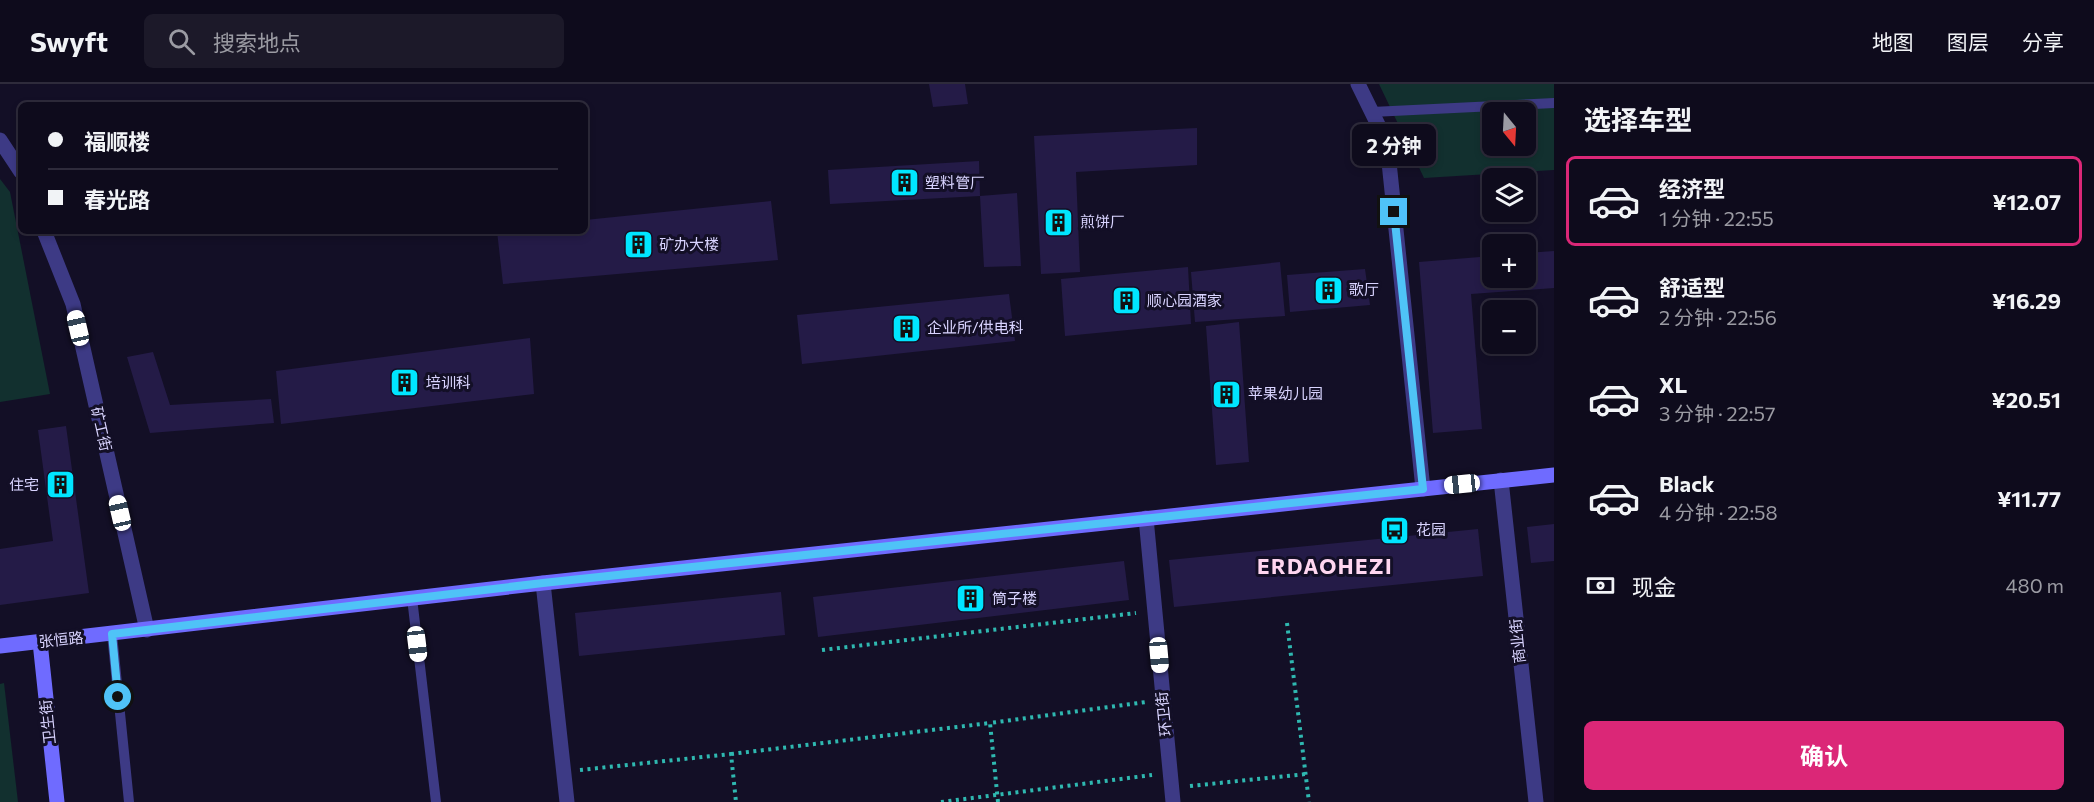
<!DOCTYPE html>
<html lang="zh">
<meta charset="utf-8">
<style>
:root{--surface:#0e0b1c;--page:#1c1929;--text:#f1f3f6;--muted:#9b9ba3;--line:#2e2b3b;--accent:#db2777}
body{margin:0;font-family:Commissioner,"Noto Sans SC",sans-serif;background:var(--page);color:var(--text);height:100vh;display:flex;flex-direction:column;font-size:22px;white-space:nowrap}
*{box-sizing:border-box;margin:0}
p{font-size:20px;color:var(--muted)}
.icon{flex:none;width:33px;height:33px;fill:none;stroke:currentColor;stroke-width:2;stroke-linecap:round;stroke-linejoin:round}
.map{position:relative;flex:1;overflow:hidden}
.sheet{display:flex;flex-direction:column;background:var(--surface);width:540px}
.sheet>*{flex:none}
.banner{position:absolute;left:18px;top:18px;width:570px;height:132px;border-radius:9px;box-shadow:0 3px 9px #0003,0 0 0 2px var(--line);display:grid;align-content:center;height:132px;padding:0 30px;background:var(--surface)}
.needle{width:39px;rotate:162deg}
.controls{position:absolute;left:1482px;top:18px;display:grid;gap:12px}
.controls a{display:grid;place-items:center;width:54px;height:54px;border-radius:9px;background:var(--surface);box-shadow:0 3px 9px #0003,0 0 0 2px var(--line);font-size:30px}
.end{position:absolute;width:27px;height:27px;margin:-14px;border:8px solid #4fc3f7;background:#111;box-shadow:0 0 0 3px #111}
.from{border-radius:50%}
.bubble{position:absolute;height:42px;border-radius:9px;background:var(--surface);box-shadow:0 3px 9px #0003,0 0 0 2px var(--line);font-size:20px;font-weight:700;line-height:42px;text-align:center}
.car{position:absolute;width:18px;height:36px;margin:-18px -9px;border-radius:8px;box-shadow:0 0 4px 2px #0007;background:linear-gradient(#fff 24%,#345 0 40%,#fff 0 76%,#345 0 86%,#fff 0)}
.banner b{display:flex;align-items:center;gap:21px;height:57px;font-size:22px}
.banner b+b{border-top:2px solid var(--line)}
.banner i{width:15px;height:15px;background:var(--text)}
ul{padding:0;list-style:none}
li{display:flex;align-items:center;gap:18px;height:90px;margin:0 12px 9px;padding:0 18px;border:3px solid transparent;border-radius:9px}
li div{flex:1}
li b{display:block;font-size:22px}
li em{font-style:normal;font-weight:700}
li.current{border-color:var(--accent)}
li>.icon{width:54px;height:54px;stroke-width:1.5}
h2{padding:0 30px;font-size:27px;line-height:72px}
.pay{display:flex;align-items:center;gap:15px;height:66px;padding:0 30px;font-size:22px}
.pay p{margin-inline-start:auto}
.button{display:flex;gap:12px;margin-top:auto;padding:12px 30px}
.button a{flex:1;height:69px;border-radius:9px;background:var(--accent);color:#fff;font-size:24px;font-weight:700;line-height:69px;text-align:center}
header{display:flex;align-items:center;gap:36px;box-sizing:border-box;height:84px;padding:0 30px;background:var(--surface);border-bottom:2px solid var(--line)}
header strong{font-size:28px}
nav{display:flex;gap:33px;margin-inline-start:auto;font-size:21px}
.search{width:420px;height:54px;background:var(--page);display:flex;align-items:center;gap:15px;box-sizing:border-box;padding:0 21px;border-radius:9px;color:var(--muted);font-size:22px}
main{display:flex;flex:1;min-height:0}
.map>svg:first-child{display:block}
.green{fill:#12302f;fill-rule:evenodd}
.building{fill:#241b47}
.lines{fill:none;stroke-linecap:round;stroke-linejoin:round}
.path{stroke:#2fb8b0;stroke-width:4;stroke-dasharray:3 4.5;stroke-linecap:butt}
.lane{stroke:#3d3a85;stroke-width:10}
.street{stroke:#3d3a85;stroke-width:15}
.secondary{stroke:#6f6bff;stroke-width:15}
.route{stroke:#4fc3f7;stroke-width:8}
.labels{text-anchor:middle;stroke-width:6;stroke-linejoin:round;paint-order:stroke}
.poi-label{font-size:15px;fill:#d9d4ff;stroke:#130f26;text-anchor:start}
.street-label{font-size:15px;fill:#d9d4ff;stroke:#130f26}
.district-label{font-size:21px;font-weight:bold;letter-spacing:1.5px;fill:#ffd6f0;stroke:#130f26}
</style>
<header>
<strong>Swyft</strong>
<div class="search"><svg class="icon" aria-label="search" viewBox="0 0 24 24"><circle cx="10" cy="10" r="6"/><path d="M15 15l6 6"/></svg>搜索地点</div>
<nav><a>地图</a><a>图层</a><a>分享</a></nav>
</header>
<main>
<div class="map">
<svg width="1554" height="718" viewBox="0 0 1554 718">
<rect width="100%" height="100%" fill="#130f26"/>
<!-- green -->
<g class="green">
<path d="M1379 0H1554V86L1424 94ZM1492 28H1526V62H1492Z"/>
<polygon points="0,95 10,108 50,310 0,318"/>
<polygon points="4,599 18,718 0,718 0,600"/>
</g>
<!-- building -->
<g class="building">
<polygon points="929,0 965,0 968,20 933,23"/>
<polygon points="1197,44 1197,81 1076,88 1080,188 1041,190 1034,52"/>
<polygon points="979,77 980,112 1017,109 1021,182 984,183 980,112 830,120 828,86"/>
<polygon points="771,117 778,176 503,200 497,147 585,147 585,136"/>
<polygon points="1554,167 1554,204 1471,210 1482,345 1433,349 1419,178 1492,172 1492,194 1526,194 1526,169"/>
<polygon points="1280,178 1285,232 1195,238 1191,188"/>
<polygon points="1188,183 1191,240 1065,252 1061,195"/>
<polygon points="1365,185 1370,221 1290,228 1287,191"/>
<polygon points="1009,210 1015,257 802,280 797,231"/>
<polygon points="1239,238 1249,378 1216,381 1206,242"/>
<polygon points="530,254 534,310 281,340 276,287"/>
<polygon points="153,268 170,321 271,315 274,339 150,349 127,273"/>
<polygon points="66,342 89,509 0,521 0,465 53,457 38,346"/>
<polygon points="1554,440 1554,477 1531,479 1527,443"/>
<polygon points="1478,445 1483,492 1174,523 1169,476"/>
<polygon points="1124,477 1129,516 818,553 813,513"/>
<polygon points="781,508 785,551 579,572 575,529"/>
</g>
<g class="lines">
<!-- path -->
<g class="path">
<polyline points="1287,539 1309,718"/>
<polyline points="822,566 1136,529"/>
<polyline points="731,670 990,639"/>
<polyline points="580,686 731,670 736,718"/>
<polyline points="1190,702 1306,690"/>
<polyline points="941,718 1152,691"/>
<polyline points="998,718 990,639 1146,618"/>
</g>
<!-- lane -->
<g class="lane">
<polyline points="1372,28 1554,19"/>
<polyline points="412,514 436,718"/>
<polyline points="112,550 129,718"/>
</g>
<!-- street -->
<g class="street">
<polyline points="1358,0 1387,59 1423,405"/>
<polyline points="0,56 21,88"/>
<polyline points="44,147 73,220 147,546"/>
<polyline points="1501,396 1536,718"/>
<polyline points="1146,434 1173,718"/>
<polyline points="543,499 567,718"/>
</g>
<!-- secondary -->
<g class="secondary">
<polyline points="40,558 57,718"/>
<polyline points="0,562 543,499 1554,391"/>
</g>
</g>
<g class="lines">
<!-- route -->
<polyline class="route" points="118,613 112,550 543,499 1423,405 1394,128"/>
</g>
<!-- icons -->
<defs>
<symbol id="building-square" viewBox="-11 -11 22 22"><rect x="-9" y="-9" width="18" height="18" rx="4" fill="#00e5ff" stroke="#130f26"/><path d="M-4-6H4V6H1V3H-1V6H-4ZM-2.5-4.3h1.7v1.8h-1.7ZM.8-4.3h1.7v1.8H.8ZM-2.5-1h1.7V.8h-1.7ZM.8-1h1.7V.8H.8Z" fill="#111"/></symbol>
<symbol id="bus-square" viewBox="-11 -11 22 22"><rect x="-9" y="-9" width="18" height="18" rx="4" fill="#00e5ff" stroke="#130f26"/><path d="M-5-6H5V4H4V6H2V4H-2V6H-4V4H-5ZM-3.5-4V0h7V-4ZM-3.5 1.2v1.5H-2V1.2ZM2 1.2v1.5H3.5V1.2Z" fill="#111"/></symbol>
</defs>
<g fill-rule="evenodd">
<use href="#building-square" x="888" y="82" width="33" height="33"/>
<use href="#building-square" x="1042" y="122" width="33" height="33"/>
<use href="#building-square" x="622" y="144" width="33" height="33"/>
<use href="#building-square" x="1312" y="190" width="33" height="33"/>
<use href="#building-square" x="1110" y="200" width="33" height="33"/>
<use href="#building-square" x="890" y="228" width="33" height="33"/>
<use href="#building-square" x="388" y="282" width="33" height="33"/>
<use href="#building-square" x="1210" y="294" width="33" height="33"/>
<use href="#building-square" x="44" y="384" width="33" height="33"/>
<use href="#bus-square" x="1378" y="430" width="33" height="33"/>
<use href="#building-square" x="954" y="498" width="33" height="33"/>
</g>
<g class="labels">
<!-- poi labels -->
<g class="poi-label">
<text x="925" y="104">塑料管厂</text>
<text x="1080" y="143">煎饼厂</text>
<text x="659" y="166">矿办大楼</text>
<text x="1349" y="211">歌厅</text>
<text x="1147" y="222">顺心园酒家</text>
<text x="927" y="249">企业所/供电科</text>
<text x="426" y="304">培训科</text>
<text x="1248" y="315">苹果幼儿园</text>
<text x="39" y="406" text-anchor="end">住宅</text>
<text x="1416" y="451">花园</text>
<text x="992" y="520">筒子楼</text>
</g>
<!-- street labels -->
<g class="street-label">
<text transform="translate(101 345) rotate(77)" y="5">矿工街</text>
<text transform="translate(61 556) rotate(-6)" y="5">张恒路</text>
<text transform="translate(1518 557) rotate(-96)" y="5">商业街</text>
<text transform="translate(1164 630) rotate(-96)" y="5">环卫街</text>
<text transform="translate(48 638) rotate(-96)" y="5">卫生街</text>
</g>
<!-- district labels -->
<g class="district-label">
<text x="1325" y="490">ERDAOHEZI</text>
</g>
</g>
</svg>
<div class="controls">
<a><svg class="needle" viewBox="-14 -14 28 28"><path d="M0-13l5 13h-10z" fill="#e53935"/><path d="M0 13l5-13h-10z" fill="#9b9ba3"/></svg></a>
<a><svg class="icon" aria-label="layers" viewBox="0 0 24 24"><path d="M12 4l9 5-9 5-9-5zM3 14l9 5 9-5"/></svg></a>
<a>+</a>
<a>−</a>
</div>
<i class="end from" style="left:118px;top:613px"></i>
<i class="end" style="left:1394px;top:128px"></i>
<div class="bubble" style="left:1352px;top:40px;width:84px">2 分钟</div>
<i class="car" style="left:78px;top:244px;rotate:347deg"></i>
<i class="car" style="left:1462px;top:400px;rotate:264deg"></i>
<i class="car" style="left:120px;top:429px;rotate:347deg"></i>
<i class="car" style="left:417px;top:560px;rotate:173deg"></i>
<i class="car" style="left:1159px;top:571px;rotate:175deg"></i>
<div class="banner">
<b><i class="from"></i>福顺楼</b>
<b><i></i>春光路</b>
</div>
</div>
<section class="sheet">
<h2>选择车型</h2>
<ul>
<li class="current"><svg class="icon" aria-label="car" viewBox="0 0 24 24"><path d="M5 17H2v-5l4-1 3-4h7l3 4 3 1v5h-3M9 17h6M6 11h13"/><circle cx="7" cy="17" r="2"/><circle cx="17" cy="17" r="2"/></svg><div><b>经济型</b><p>1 分钟 · 22:55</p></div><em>¥12.07</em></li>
<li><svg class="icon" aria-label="car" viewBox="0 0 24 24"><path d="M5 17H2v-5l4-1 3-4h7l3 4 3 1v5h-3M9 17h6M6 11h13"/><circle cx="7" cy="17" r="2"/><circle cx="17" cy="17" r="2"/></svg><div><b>舒适型</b><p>2 分钟 · 22:56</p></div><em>¥16.29</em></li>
<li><svg class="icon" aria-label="car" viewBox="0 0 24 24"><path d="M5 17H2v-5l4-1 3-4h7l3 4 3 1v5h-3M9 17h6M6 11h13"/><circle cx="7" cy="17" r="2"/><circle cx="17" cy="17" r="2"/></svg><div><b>XL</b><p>3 分钟 · 22:57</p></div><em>¥20.51</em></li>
<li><svg class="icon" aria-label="car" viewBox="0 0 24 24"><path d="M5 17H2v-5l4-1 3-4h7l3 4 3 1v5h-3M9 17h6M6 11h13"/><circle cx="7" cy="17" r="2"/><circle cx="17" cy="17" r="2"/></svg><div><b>Black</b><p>4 分钟 · 22:58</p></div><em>¥11.77</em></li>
</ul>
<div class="pay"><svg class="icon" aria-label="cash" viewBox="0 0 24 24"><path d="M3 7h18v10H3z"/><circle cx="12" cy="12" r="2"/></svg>现金<p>480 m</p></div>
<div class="button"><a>确认</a></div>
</section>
</main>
